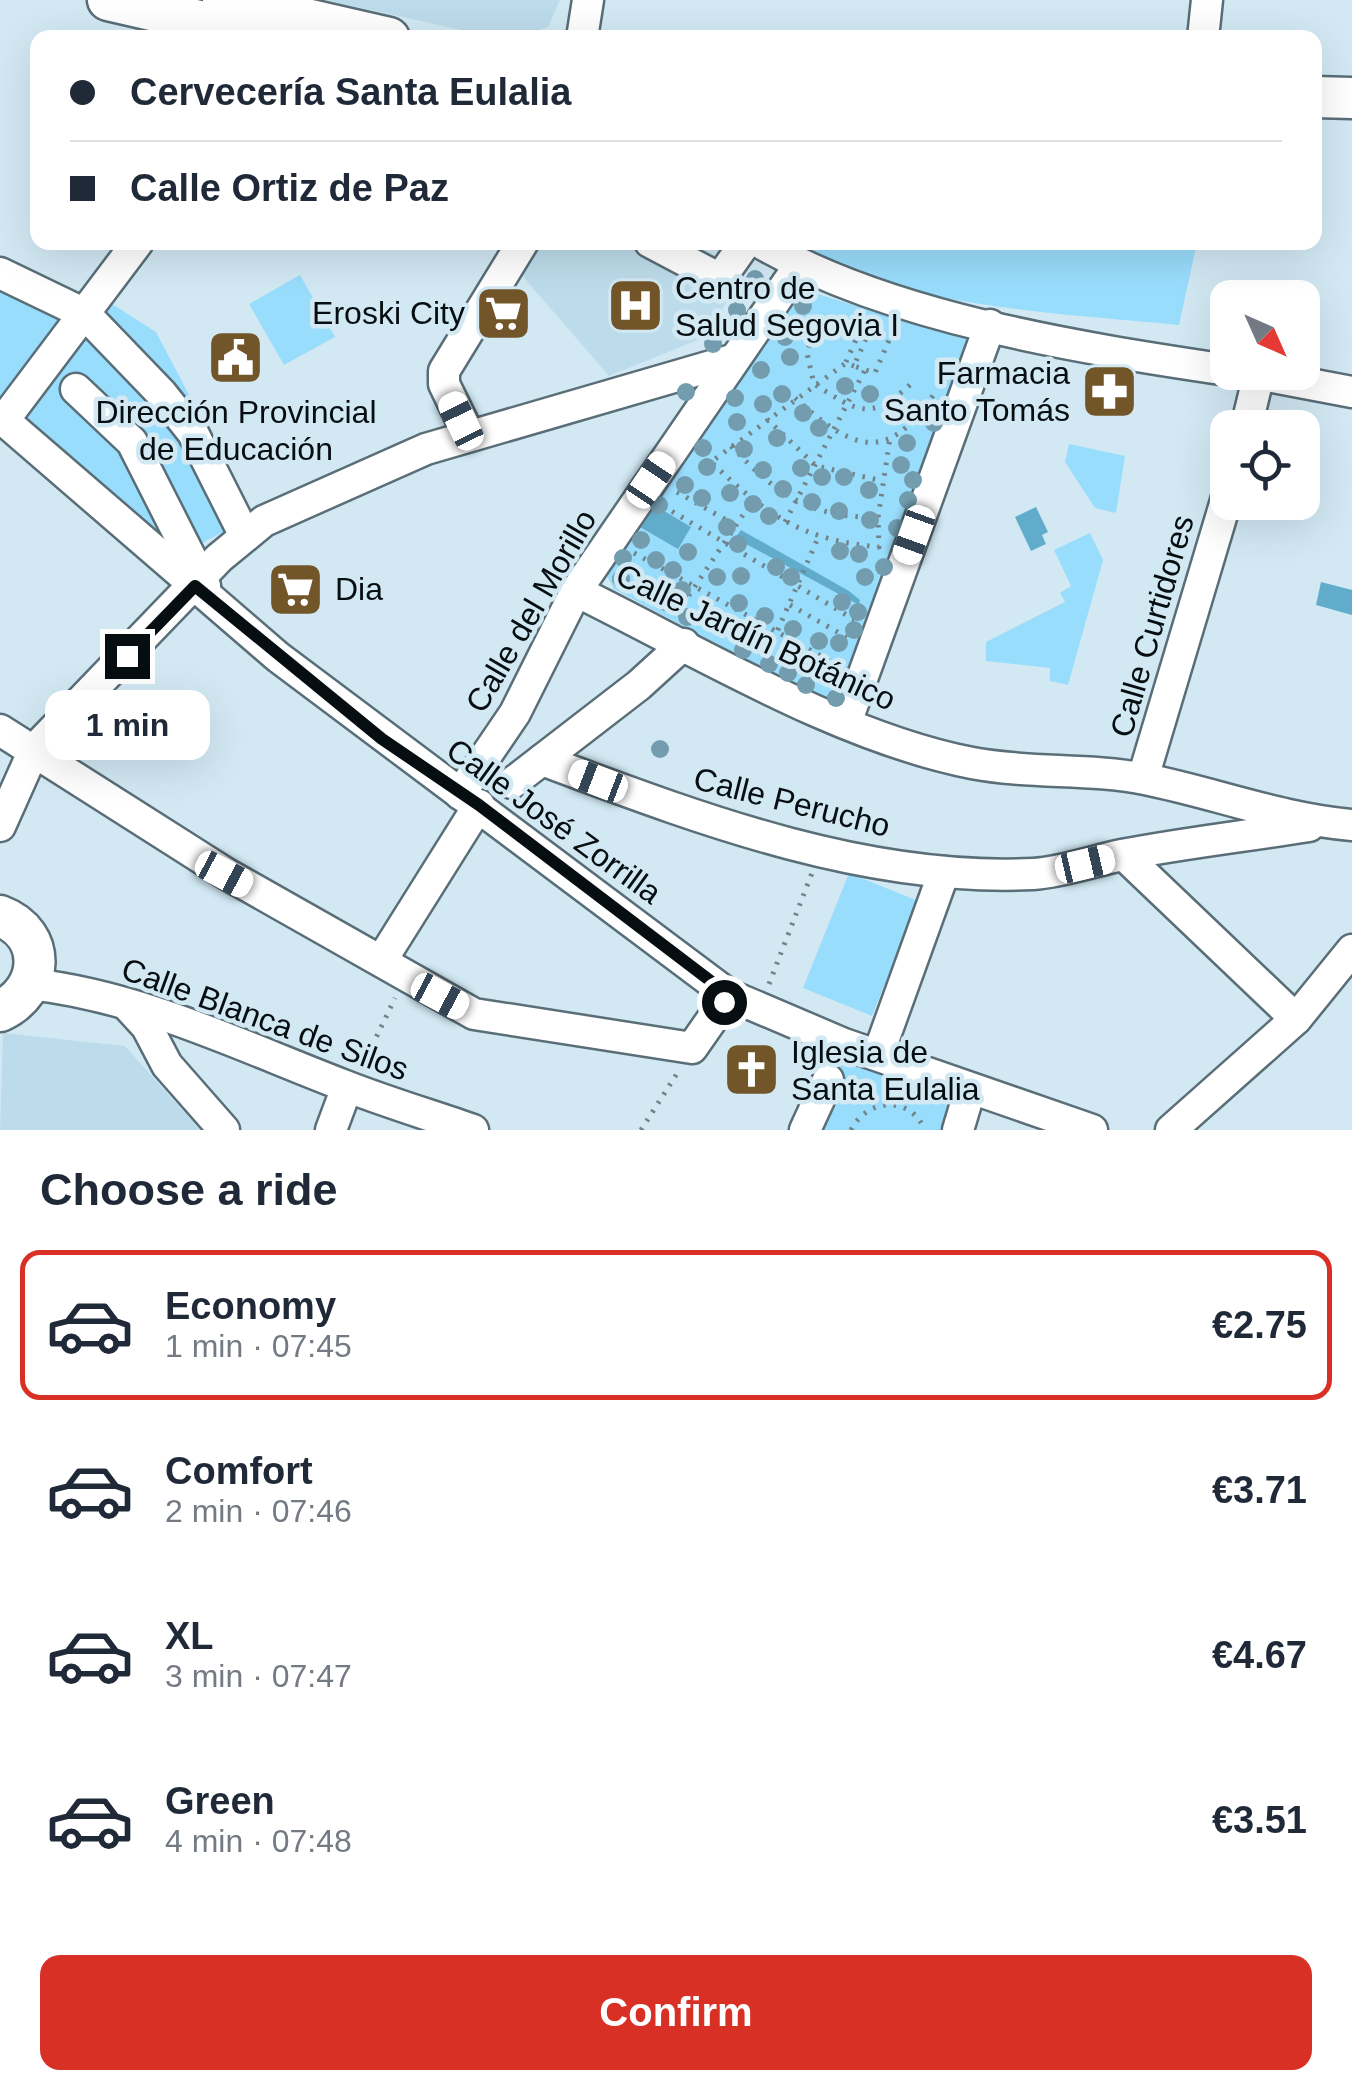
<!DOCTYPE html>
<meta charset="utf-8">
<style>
:root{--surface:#fff;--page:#f6f6f7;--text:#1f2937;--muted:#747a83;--line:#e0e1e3;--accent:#d93025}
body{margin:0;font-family:Arial,sans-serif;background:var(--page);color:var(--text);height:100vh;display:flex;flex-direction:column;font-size:38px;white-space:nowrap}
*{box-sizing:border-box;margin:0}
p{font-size:32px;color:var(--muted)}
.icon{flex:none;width:55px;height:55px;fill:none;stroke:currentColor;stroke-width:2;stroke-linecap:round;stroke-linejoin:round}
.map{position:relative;height:1130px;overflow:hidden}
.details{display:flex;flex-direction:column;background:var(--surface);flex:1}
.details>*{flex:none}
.guide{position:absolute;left:30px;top:30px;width:1292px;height:220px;border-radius:20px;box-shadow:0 10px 40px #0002;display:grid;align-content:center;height:220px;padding:0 40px;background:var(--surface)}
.needle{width:65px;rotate:135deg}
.buttons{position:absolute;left:1210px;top:280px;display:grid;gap:20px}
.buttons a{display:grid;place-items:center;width:110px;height:110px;border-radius:20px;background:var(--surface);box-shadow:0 10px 40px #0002;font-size:50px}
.end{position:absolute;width:45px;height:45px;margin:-22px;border:12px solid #060e11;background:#fff;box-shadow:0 0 0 5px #fff}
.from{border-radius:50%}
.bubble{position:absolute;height:70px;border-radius:20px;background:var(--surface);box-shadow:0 10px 40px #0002;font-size:32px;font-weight:700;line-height:70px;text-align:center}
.car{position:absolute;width:30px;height:60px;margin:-30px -15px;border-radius:12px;box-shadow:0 0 8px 2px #0007;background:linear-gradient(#fff 24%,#345 0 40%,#fff 0 76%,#345 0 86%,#fff 0)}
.guide b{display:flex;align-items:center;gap:35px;height:95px;font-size:38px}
.guide b+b{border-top:2px solid var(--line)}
.guide i{width:25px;height:25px;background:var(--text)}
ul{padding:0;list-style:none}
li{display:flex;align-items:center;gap:30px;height:150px;margin:0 20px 15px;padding:0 20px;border:5px solid transparent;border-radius:20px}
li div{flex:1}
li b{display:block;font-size:38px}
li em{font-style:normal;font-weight:700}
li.active{border-color:var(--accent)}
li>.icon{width:90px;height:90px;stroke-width:1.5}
h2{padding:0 40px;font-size:45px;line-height:120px}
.cta{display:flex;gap:20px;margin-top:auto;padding:20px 40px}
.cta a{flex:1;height:115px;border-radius:20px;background:var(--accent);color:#fff;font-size:40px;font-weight:700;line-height:115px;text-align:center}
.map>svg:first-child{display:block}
.built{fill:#bddceb}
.green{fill:#99ddfc}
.water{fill:#61abcb}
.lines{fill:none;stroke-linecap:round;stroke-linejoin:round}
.minor-casing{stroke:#5a6e78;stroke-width:35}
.major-casing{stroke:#5a6e78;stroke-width:45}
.path{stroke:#73838a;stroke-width:5;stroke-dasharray:2.5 8;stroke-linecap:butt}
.minor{stroke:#fff;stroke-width:30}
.major{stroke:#fff;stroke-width:40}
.tree{fill:#739daf}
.route{stroke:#060e11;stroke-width:12}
.labels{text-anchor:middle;stroke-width:9;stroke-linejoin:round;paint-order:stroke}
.poi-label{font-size:32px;fill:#060e11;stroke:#d2e9f4;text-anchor:start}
.street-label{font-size:32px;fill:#060e11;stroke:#d2e9f4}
</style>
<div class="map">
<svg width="1352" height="1130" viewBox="0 0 1352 1130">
<rect width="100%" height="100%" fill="#d2e9f4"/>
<!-- built -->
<g class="built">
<polygon points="325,0 560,0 548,27 513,38 494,37"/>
<polygon points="693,242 744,274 705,337 609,376 520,273 538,243"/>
<polygon points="3,1033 125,1046 200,1130 0,1130"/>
</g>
<!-- green -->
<g class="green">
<path d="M784 243H1208L1207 248 1196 247 1179 325C1045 312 906 308 784 243Z"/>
<polygon points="0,265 79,304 101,297 156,332 215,444 242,522 177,556 0,397"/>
<polygon points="300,275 335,337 284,365 249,304"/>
<polygon points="801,289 972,341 841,710 614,589 607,576"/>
<polygon points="1069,444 1125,456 1116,513 1095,508 1065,462"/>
<polygon points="1090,533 1103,560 1068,685 1050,681 1050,668 986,661 986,642 1065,602 1060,593 1071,586 1054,550"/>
<polygon points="849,873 918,901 872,1016 803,988"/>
<polygon points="840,1052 969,1093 958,1130 795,1130"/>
</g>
<!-- water -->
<g class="water">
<polygon points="654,505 691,527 678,549 640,527"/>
<polygon points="1036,507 1048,532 1042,535 1046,544 1031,551 1015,517"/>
<polygon points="741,530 849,591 860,600 859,605 735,538"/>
<polygon points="1321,582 1352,590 1352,615 1316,605"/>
</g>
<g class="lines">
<defs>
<g id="minor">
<polyline points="582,38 588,0"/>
<polyline points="1203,38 1207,0"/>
<polyline points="650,242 720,279 746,242"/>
<path d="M759 242C888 318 1080 348 1228 370"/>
<polyline points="0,273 85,314 162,394 193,433 245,536"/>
<polyline points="1246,372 1352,392"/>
<polyline points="76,389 132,442 205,586"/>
<polyline points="0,417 278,657 729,995 844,1044 1092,1130"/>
<polyline points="4,420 138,242"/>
<polyline points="1246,428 1259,374"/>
<polyline points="469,435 444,384 444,371 523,242"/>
<path d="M576 591C698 651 839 737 972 763 1029 774 1089 768 1145 779 1215 793 1281 819 1352 825"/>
<polyline points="846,723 990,325"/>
<polyline points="0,730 225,873 474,1014 692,1048 729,995"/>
<path d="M542 760C698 818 864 882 1033 874 1063 872 1093 861 1122 855 1184 843 1247 836 1309 826"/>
<polyline points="1143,778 1228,494"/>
<polyline points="512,783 639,685 684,644"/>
<polyline points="460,794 515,713 576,591 799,266"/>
<polyline points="0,826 34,750 219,558 264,521 426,449 732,360"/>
<polyline points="1124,855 1296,1019"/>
<polyline points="383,958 479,805"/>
<path d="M30 984C140 996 241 1046 343 1085 386 1102 430 1115 473 1130"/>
<polyline points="126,1004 147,1027 167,1065 224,1130"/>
<polyline points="878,1055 944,872"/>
<polyline points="331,1130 347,1087"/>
<polyline points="805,1130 828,1080"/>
<polyline points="958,1130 967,1100"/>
<polyline points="1171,1130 1296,1019 1352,950"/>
</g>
<g id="major">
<polyline points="108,0 260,35"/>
<polyline points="223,0 389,38"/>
<polyline points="1315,97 1352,98"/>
<path d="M0 916C48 934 44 991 0 1011"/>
</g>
</defs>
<!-- minor casing -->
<use href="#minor" class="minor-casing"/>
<!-- major casing -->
<use href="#major" class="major-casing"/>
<!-- path -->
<g class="path">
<polyline points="874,320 854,366 875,373 895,326"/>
<path d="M812 335 807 353 814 384C859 412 869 422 911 384"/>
<polyline points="846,362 866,317"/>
<path d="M854 366 846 363 711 462C767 515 801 540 879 547L878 518 890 438"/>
<path d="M795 398C850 447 885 468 934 394"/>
<polyline points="767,419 816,466 883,481"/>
<polyline points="217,422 232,414"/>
<path d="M731 446C779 496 807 516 878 518"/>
<polyline points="677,492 735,525"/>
<polyline points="663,506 855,620"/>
<polyline points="785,522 865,370"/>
<polyline points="634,553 839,666"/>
<polyline points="790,605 848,638"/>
<polyline points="677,613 753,500"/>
<polyline points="765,659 818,538"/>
<polyline points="769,984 812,873"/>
<polyline points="363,1065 395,998"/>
<polyline points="641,1130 678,1072"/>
<path d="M851 1130C867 1098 910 1095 925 1130"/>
</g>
<!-- minor -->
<use href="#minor" class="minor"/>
<!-- major -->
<use href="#major" class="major"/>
</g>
<!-- trees -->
<g class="tree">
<circle cx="755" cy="279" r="9"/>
<circle cx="803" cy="306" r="9"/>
<circle cx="737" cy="310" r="9"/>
<circle cx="785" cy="337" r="9"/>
<circle cx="713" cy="344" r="9"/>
<circle cx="790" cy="357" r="9"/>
<circle cx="761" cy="370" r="9"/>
<circle cx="845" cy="386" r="9"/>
<circle cx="686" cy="392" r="9"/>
<circle cx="782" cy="394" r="9"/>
<circle cx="870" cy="394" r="9"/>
<circle cx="735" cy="398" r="9"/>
<circle cx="763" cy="404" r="9"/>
<circle cx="803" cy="413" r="9"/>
<circle cx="737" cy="422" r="9"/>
<circle cx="934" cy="423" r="9"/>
<circle cx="819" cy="428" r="9"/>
<circle cx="777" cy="438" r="9"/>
<circle cx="907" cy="443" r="9"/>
<circle cx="703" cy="448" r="9"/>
<circle cx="744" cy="449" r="9"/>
<circle cx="901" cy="465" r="9"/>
<circle cx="707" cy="467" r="9"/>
<circle cx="801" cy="468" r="9"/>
<circle cx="763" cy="470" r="9"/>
<circle cx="822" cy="477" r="9"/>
<circle cx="844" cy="477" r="9"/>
<circle cx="913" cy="480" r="9"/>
<circle cx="685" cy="485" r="9"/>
<circle cx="783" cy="489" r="9"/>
<circle cx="869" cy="490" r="9"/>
<circle cx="730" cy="493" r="9"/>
<circle cx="702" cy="498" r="9"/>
<circle cx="908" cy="500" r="9"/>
<circle cx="812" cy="502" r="9"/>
<circle cx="753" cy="504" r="9"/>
<circle cx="659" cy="505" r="9"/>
<circle cx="839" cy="511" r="9"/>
<circle cx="769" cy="516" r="9"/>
<circle cx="870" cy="520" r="9"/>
<circle cx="727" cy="527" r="9"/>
<circle cx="897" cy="528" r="9"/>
<circle cx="641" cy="540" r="9"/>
<circle cx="738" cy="544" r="9"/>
<circle cx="840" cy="551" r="9"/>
<circle cx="688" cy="552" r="9"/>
<circle cx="859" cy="554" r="9"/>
<circle cx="623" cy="558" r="9"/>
<circle cx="656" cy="560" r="9"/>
<circle cx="776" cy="567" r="9"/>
<circle cx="884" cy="567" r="9"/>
<circle cx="673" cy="570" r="9"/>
<circle cx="741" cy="576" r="9"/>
<circle cx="717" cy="577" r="9"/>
<circle cx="791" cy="577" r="9"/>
<circle cx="865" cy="577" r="9"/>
<circle cx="621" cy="579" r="9"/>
<circle cx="682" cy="590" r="9"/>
<circle cx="665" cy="602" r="9"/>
<circle cx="842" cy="602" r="9"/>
<circle cx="739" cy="603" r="9"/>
<circle cx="858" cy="612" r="9"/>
<circle cx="765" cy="616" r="9"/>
<circle cx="687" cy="617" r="9"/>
<circle cx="793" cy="629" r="9"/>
<circle cx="854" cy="630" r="9"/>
<circle cx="819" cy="641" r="9"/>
<circle cx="839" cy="643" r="9"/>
<circle cx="743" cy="650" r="9"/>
<circle cx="769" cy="664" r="9"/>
<circle cx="811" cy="664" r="9"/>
<circle cx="788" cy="673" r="9"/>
<circle cx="806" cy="685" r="9"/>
<circle cx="836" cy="698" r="9"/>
<circle cx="660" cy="749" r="9"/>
</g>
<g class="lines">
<!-- route -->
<polyline class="route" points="127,656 195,586 382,739 479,805 729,995 724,1002"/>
</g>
<!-- icons -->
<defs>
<symbol id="hospital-square" viewBox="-11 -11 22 22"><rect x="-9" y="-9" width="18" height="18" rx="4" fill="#725629" stroke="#d2e9f4"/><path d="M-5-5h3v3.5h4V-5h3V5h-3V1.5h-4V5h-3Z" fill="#fff"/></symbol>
<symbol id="supermarket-square" viewBox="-11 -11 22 22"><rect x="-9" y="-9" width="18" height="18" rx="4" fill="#725629" stroke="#d2e9f4"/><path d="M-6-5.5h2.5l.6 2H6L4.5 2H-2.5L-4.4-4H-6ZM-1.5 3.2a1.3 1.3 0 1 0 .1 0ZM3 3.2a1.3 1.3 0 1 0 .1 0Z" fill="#fff"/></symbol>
<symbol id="civic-square" viewBox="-11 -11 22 22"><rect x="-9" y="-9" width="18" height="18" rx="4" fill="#725629" stroke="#d2e9f4"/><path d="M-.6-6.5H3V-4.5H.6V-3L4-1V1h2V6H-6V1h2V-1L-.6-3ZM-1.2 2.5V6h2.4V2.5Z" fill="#fff"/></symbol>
<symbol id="pharmacy-square" viewBox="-11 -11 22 22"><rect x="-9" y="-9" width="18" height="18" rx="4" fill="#725629" stroke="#d2e9f4"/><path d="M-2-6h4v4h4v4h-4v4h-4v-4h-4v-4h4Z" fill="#fff"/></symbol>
<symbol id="church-square" viewBox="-11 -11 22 22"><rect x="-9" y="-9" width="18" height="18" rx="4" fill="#725629" stroke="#d2e9f4"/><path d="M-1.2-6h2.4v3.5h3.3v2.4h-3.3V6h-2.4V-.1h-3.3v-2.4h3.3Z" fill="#fff"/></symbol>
</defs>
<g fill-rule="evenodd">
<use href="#hospital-square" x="604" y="274" width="63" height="63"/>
<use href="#supermarket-square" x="472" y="282" width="63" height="63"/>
<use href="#civic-square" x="204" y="326" width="63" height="63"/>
<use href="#pharmacy-square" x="1078" y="360" width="63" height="63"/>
<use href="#supermarket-square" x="264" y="558" width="63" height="63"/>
<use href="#church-square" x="720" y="1038" width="63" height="63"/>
</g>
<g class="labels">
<!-- poi labels -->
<g class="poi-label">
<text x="675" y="299">Centro de<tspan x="675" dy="37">Salud Segovia I</tspan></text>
<text x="465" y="324" text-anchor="end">Eroski City</text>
<text x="1070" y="384" text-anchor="end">Farmacia<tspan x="1070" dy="37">Santo Tomás</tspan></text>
<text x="236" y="423" text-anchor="middle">Dirección Provincial<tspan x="236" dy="37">de Educación</tspan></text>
<text x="335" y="600">Dia</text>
<text x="791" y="1063">Iglesia de<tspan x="791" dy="37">Santa Eulalia</tspan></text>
</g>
<!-- street labels -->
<g class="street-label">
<text transform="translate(531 611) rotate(-60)" y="11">Calle del Morillo</text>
<text transform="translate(1152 626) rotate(-74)" y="11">Calle Curtidores</text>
<text transform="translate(756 637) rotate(25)" y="11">Calle Jardín Botánico</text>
<text transform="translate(792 802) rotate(14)" y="11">Calle Perucho</text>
<text transform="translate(554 821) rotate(36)" y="11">Calle José Zorrilla</text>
<text transform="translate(265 1019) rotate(20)" y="11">Calle Blanca de Silos</text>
</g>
</g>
</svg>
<div class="buttons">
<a><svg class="needle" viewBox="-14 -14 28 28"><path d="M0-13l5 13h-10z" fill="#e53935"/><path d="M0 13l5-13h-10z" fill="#747a83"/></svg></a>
<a><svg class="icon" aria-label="locate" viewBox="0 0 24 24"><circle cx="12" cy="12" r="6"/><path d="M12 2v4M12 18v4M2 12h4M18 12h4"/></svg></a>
</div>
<i class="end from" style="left:724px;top:1002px"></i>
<i class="end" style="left:127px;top:656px"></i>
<div class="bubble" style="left:45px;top:690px;width:165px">1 min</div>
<i class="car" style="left:461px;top:421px;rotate:334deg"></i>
<i class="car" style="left:651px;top:480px;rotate:34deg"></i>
<i class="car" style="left:914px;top:535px;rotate:200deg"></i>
<i class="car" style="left:598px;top:781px;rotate:291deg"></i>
<i class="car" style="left:1085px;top:864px;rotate:77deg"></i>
<i class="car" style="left:224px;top:874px;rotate:118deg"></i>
<i class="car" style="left:440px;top:996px;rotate:118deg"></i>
<div class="guide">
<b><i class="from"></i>Cervecería Santa Eulalia</b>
<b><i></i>Calle Ortiz de Paz</b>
</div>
</div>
<section class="details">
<h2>Choose a ride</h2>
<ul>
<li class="active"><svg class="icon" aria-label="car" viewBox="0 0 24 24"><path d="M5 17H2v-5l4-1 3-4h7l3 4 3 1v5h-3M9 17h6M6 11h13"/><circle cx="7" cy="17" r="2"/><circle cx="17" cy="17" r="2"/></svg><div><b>Economy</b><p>1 min · 07:45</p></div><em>€2.75</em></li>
<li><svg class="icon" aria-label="car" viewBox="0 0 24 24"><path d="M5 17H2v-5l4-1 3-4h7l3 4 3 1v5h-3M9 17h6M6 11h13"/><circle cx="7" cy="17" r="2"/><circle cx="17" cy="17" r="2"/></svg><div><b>Comfort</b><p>2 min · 07:46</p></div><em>€3.71</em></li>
<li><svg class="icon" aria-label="car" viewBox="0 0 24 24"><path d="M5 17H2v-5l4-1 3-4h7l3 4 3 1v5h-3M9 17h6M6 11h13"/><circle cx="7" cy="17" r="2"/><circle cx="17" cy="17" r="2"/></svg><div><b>XL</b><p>3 min · 07:47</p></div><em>€4.67</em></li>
<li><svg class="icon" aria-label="car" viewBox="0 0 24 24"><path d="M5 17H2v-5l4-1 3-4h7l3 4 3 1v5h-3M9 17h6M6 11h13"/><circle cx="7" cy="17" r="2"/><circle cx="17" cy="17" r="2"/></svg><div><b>Green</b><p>4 min · 07:48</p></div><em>€3.51</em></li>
</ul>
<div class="cta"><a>Confirm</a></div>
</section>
